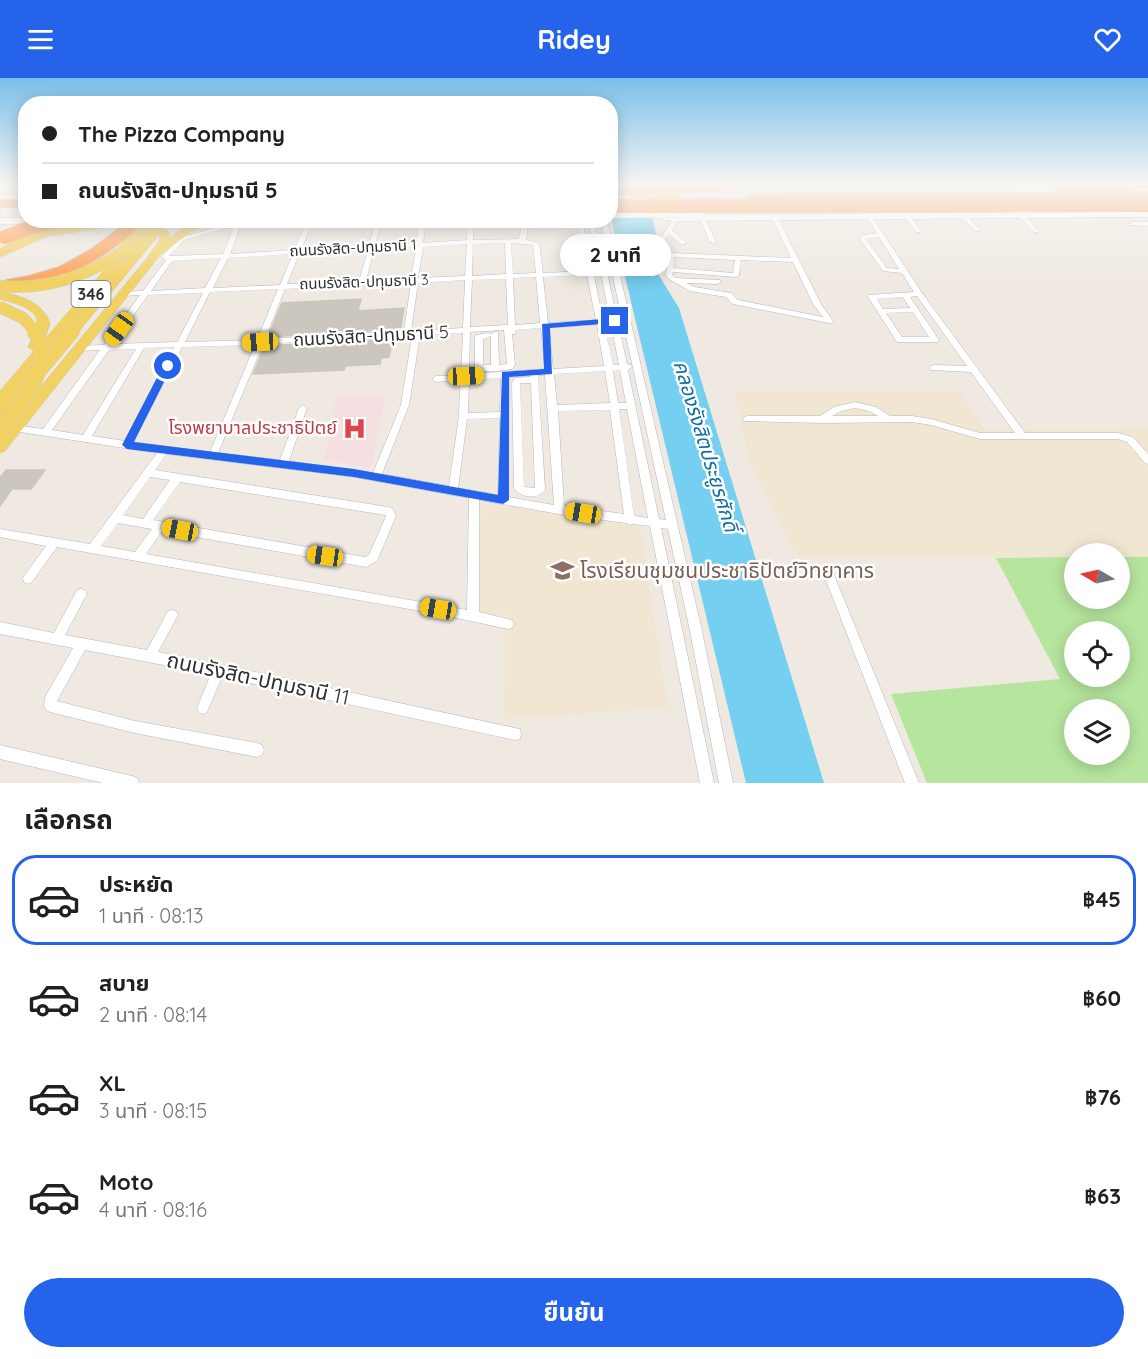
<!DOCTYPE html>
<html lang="th">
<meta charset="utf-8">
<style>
:root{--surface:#fff;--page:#f2f2f2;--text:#202124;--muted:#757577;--line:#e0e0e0;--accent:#2563eb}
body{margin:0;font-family:Quicksand,"Noto Sans Thai",sans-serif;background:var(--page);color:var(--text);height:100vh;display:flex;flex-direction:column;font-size:22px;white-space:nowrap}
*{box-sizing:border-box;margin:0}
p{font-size:20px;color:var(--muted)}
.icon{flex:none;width:33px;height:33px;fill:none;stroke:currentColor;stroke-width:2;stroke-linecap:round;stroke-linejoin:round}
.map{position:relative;height:705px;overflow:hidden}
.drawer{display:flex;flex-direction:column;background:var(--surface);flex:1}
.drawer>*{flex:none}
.guide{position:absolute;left:18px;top:18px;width:600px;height:132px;border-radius:24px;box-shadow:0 3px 15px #0003;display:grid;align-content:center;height:132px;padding:0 24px;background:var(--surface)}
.needle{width:39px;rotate:279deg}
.tools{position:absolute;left:1064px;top:465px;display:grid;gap:12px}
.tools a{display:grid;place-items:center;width:66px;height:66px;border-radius:50%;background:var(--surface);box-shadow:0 3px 15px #0003;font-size:30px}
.end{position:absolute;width:27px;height:27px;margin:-14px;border:8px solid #2563eb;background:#fff;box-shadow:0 0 0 3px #fff}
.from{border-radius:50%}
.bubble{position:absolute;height:42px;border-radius:21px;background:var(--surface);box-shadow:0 3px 15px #0003;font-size:20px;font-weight:700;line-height:42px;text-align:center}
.car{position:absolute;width:18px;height:36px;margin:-18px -9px;border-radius:8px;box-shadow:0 0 4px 2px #0007;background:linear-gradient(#f5c518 24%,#345 0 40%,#f5c518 0 76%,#345 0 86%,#f5c518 0)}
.guide b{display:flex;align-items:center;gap:21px;height:57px;font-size:22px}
.guide b+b{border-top:2px solid var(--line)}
.guide i{width:15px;height:15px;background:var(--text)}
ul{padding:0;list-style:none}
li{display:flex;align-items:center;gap:18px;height:90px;margin:0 12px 9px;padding:0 12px;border:3px solid transparent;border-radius:24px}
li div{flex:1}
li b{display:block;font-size:22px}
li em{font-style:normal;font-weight:700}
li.current{border-color:var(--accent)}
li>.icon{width:54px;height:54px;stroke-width:1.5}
h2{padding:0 24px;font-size:27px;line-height:72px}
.primary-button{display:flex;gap:12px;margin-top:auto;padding:12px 24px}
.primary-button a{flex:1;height:69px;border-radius:36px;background:var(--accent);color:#fff;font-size:24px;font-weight:700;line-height:69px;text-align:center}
header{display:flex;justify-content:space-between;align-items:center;height:78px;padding:0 24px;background:var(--accent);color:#fff;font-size:27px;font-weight:700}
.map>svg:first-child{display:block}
.education{fill:#f0e6d1}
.medical{fill:#f5dfe0}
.green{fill:#b6e59e;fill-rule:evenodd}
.water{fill:#75cff0}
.building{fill:#cbc7bf;stroke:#cbc5ba;stroke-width:1.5}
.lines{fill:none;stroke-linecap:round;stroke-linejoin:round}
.street-casing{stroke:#b4b7c1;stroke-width:1}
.secondary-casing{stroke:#b4b7c1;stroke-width:1}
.primary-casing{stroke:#c9c9c9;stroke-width:1}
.highway-casing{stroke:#c9c9c9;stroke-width:2}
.street{fill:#fff;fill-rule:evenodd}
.secondary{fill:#fff;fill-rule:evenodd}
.primary{fill:#f2d163;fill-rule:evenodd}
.highway{fill:#ffa35c;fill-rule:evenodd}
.secondary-bridge-casing{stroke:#b4b7c1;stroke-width:10;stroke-linecap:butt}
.primary-bridge-far1-casing{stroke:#c9c9c9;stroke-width:12;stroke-linecap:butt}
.primary-bridge-casing{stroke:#c9c9c9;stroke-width:16;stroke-linecap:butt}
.highway-bridge-casing{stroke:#c9c9c9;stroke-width:14;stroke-linecap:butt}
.secondary-bridge{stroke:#fff;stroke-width:10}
.primary-bridge-far1{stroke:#f2d163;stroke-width:11}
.primary-bridge{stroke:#f2d163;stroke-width:15}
.highway-bridge{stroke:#ffa35c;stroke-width:14}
.route{fill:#2563eb}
.labels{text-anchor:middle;stroke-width:5;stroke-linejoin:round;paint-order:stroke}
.far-street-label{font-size:15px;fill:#2e2e2e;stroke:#fff}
.shield{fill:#fff;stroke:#6d6d6d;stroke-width:1.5}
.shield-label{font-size:16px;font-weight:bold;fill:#2e2e2e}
.street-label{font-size:18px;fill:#2e2e2e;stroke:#fff}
.health-label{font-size:18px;fill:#be3a42;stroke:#fff;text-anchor:end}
.water-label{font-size:20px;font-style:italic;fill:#0d6fa3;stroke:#fff}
.near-education-label{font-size:21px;fill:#785e54;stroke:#fff;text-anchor:start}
.near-street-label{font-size:21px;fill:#2e2e2e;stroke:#fff}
</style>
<header><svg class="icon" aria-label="menu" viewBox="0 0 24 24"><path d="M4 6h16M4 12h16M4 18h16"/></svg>Ridey<svg class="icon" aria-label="heart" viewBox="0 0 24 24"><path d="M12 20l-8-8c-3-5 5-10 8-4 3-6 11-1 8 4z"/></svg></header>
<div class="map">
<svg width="1148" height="705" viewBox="0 0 1148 705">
<rect width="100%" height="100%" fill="#efe9e1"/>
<!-- education -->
<g class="education">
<polygon points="735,313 959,313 985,352 1148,351 1148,479 1119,479 1119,476 1074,476 1074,479 798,479 749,385"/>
<polygon points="481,425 640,449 668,630 504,641 505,536 475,538"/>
</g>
<!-- medical -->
<polygon class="medical" points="337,316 385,318 371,390 324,382"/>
<!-- green -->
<path class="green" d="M1074 479V520H1119V479H1148V705H927L891 616 1060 601 996 480ZM1074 554H1119V598H1074ZM1074 632H1119V676H1074Z"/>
<!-- water -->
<polygon class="water" points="610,106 644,106 656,156 655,191 679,230 824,705 746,705 611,140"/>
<!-- building -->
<g class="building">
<polygon points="361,221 358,233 404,230 401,249 395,251 268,259 282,225"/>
<polygon points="393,261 389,279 381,280 380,286 345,288 344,292 253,296 265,268"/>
<polygon points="6,392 45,392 31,411 12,411 0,428 0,400"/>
</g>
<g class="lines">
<defs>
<g id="street">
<polygon points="1126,106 1133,106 1139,112 1134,113"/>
<polygon points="1018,135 1022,135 1038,152 1038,154 1034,154 1018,137"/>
<path d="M867 137H871L922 215 1025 355H1118L1133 359 1148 376V386L1145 385 1127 364 1118 361H980L931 347 912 344 821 345 744 343 743 341 744 339 747 338H820L834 329 855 324 876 329 890 338H912L931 341 980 355H1015L971 294 931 292 930 290 931 288 934 287 967 288 917 218 910 219 939 262 938 264H897L868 219 869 217 914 214 902 195 883 193 859 160 864 157 877 155 866 138ZM879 159 899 191 887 190 866 161ZM903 219 910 230 883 231 877 221ZM913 234 929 259H902L886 235ZM855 330 869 333 878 338H832L841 333Z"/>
<polygon points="905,137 909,137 921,153 920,154 916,154 904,138"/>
<polygon points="962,137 966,137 979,151 979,153 975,153 962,139"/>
<polygon points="702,138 705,140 716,164 715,165 710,164 699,140"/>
<path d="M775 138 778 140 821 226 833 243 832 245H829L733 226 726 219 690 213 669 201 666 197 668 177 671 175 791 180 772 140ZM674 179 735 182 733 195 673 190ZM741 182 793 184 813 226 823 239 738 222 731 215 695 209 686 205 717 206 721 204 720 202 676 200 672 197 673 194 736 199 739 197Z"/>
<path d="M674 139 679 140 672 152 685 164V166H681L669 156 663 165 619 193 702 553 733 705H719L690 553 668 451 661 450 714 705H700L650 448 633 446 630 447 626 445 559 436 479 422V534L512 542 514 546 512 550 508 551 438 536 57 469 32 504 28 506 24 504 23 501 24 498 46 468 0 459V451L90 466 157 375 14 353 10 350 14 347 43 351 100 272 80 273 77 272 76 270 77 268 104 267 140 217 123 218 119 216 120 214 143 213 166 182 161 179 180 160 227 146 239 148 240 149 230 176 294 172 307 142H313L301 172 369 168 376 142H382L375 167 416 165 420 142H426L423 165 467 162 468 142H474L473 162 519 161 523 142H529L526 162 539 165 543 195 586 193 578 150 581 148 584 150 593 192H600L588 145 583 142H593L607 194 617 241H622L601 142H607L618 188 659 163ZM227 150 233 151 223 176 169 178 184 162ZM505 165 506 196 472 198 473 166ZM511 165 533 167 536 195 513 196ZM467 166 465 198 418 200 423 169ZM416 169 411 201 366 203 374 171ZM368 172 359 203 287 206 299 176ZM293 176 280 207 213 210 228 180ZM221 180 205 210 151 213 172 183ZM601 196 610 241 603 242 594 197ZM587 197 596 242 548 245 543 199ZM536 199 540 245 515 247 513 200ZM506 201 508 247 470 249 472 202ZM465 202 463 250 411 253 418 205ZM411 205 404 253 265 261 285 211ZM278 211 257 262 185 264 210 214ZM203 215 177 264 113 266 148 217ZM623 244 666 442 659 441 628 292 632 289 631 287 627 286 618 245ZM604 246H611L619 287H613ZM597 247 604 288 553 291 549 250ZM541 250 545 291 469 296 470 254 504 252 507 286 499 287 498 254H495L491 256 488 255 476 257 475 259V290C484 296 501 293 512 291L515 287 512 256H515L516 252ZM463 255 461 297 436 298 432 301 436 304 460 302 459 338 449 408 382 396 409 327 420 257ZM405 258H412L401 327 373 395 289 383 307 330 303 327 299 330 280 382 218 375 263 266ZM491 258V287H483V261ZM255 267 210 374 133 364 182 269ZM174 269 125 363 92 358 144 270ZM136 271 83 357 52 352 109 272ZM620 292 626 325H618L613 293ZM605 293 610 325 557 327 554 296ZM538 297H545L554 427 508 419 509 299 530 298V299L515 300 512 305 514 410C520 420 538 422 545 412ZM501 300 500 334 468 335 469 302ZM520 305H531L535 410 524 409ZM619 331H627L648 440 634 438ZM610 332 624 436 564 428 558 333ZM500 340 498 417 458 410 467 341ZM166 376 354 399 469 420 467 532 146 476 162 453 366 489 377 483 396 438 392 430 388 429 155 392ZM150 399 170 402 143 441 123 437ZM180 404 385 437 386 438 369 477 365 479 153 442ZM118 445 152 451 135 474 101 468Z"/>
<polygon points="1132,144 1148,144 1148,148 1130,147 1129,146"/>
<polygon points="827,487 831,489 832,492 919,705 905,705 822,492 823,489"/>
<polygon points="81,511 85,512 87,516 65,557 147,572 168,533 172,532 176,533 178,537 158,574 219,586 515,650 520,651 521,656 520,661 515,662 222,599 207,634 203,636 199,634 197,630 211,596 85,572 57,623 135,643 257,665 262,667 264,672 262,677 257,679 135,655 50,634 46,632 44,628 45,619 73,570 0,556 0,544 54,555 77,512"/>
<polygon points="0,667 132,698 137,700 139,705 103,705 0,681"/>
</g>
<g id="secondary">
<polygon points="932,106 1075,109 1079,112 1075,115 942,112 716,114 719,116 715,119 675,119 671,116 675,113 704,113 701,111 705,108"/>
<polygon points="1148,109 1148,115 1118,115 1114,112 1118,109"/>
<rect x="0" y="117" width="26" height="6"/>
<polygon points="649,126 655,126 661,136 672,137 1148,133 1148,139 672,143 655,140 647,128"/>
<polygon points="0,140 26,140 26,142 131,142 127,145 0,146"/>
</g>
<g id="primary">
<path d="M207 142H224L191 154 160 177 5 373 0 375V358L147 180 160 162 159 157 146 155 130 164 128 178 25 302 32 303 34 306 5 342 0 343V313L34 273 28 269C31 262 37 253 37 246 39 230 11 224 0 221V213C20 218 44 224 50 246L45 261 118 176 120 163C132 150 151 145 168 153L170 160 183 150Z"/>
<path d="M94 143H132L127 146 48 158 0 179V171C29 154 61 148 94 143Z"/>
</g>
<g id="highway">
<polygon points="786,106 781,109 717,110 711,107"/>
<polygon points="1148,113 1148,121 752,124 746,120 752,116"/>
<rect x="0" y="121" width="26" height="8"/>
<path d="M130 142H144C116 175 68 201 26 207 17 208 10 211 4 205L6 202 29 198 59 189 90 172Z"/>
</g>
</defs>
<!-- street casing -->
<use href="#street" class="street-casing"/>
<!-- secondary casing -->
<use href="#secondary" class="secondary-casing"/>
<!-- primary casing -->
<use href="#primary" class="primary-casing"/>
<!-- highway casing -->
<use href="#highway" class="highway-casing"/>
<!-- street -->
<use href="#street" class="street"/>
<!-- secondary -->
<use href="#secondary" class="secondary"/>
<!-- primary -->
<use href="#primary" class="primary"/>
<!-- highway -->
<use href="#highway" class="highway"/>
<defs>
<g id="secondary-bridge">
<polyline points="610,117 647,116"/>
<polyline points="610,135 699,134"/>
</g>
<g id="primary-bridge-far1">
<polyline points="634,115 675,116"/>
<path d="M0 208C53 213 96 194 138 163"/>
<polyline points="0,229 23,240 36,254"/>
<polyline points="71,254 164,142"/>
</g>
<g id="primary-bridge">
<polyline points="33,300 73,252"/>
<path d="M0 352C21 326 56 287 34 252"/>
</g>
<g id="highway-bridge">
<polyline points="1059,106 1131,117"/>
<polyline points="610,110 717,107"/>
<polyline points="610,128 1148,127"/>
<polyline points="5,159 31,149 62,142"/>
</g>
</defs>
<!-- secondary-bridge casing -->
<use href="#secondary-bridge" class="secondary-bridge-casing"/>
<!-- primary-bridge-far1 casing -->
<use href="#primary-bridge-far1" class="primary-bridge-far1-casing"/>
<!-- primary-bridge casing -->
<use href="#primary-bridge" class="primary-bridge-casing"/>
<!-- highway-bridge casing -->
<use href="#highway-bridge" class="highway-bridge-casing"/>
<!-- secondary-bridge -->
<use href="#secondary-bridge" class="secondary-bridge"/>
<!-- primary-bridge-far1 -->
<use href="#primary-bridge-far1" class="primary-bridge-far1"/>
<!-- primary-bridge -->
<use href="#primary-bridge" class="primary-bridge"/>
<!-- highway-bridge -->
<use href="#highway-bridge" class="highway-bridge"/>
</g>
<!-- sky -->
<linearGradient id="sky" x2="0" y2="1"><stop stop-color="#7abfeb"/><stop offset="0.52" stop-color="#f8f5f2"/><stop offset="1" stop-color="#f8f5f2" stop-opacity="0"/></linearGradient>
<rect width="1148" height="205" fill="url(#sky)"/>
<!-- route -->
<polygon class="route" points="615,240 617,241 617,245 550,250 552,296 509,299 509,422 503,426 354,399 127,371 122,367 163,288 168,285 172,288 134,364 354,391 498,417 502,294 544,291 542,246"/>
<!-- icons -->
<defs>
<symbol id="hospital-bare" viewBox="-9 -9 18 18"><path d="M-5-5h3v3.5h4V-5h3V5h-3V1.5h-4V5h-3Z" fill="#e0444e" stroke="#fff" stroke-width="2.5" paint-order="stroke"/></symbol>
<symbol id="school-bare" viewBox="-9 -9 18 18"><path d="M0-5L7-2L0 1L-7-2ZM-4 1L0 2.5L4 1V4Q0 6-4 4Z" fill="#8d6e63" stroke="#fff" stroke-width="2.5" paint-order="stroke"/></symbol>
</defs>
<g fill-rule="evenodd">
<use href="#hospital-bare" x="338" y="334" width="33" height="33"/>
<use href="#school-bare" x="546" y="476" width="33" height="33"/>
</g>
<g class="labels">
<!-- far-street labels -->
<g class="far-street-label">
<text transform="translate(353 170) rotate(-3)" y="5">ถนนรังสิต-ปทุมธานี 1</text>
<text transform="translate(364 204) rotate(-2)" y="5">ถนนรังสิต-ปทุมธานี 3</text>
</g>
<!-- shield labels -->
<rect class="shield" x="71.5" y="203" width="39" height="26" rx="4.5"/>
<g class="shield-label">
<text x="91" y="222">346</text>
</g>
<!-- street labels -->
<g class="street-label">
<text transform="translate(371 258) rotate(-3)" y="6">ถนนรังสิต-ปทุมธานี 5</text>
</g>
<!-- health labels -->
<g class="health-label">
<text x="337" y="356">โรงพยาบาลประชาธิปัตย์</text>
</g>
<!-- water labels -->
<g class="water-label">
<text transform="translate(706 368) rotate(73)" y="7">คลองรังสิตประยูรศักดิ์</text>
</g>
<!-- near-education labels -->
<g class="near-education-label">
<text x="580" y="500">โรงเรียนชุมชนประชาธิปัตย์วิทยาคาร</text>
</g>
<!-- near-street labels -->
<g class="near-street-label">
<text transform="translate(258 601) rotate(12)" y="7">ถนนรังสิต-ปทุมธานี 11</text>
</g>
</g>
</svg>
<div class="tools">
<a><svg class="needle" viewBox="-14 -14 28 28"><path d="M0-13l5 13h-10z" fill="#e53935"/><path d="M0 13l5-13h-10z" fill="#757577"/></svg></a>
<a><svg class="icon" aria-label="locate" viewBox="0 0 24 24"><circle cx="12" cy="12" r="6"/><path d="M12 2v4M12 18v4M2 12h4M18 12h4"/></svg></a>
<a><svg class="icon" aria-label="layers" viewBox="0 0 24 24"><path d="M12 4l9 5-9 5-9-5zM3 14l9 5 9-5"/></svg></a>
</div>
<i class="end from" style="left:168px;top:288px"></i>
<i class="end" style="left:615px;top:243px"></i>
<div class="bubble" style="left:560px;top:156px;width:111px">2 นาที</div>
<i class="car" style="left:119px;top:251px;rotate:215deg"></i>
<i class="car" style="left:260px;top:264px;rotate:267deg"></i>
<i class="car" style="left:466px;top:298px;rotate:87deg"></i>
<i class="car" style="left:583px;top:435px;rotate:279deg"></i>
<i class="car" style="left:180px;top:452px;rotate:281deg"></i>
<i class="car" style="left:325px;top:478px;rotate:278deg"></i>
<i class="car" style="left:438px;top:531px;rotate:280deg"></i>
<div class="guide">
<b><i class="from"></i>The Pizza Company</b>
<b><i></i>ถนนรังสิต-ปทุมธานี 5</b>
</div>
</div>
<section class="drawer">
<h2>เลือกรถ</h2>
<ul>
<li class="current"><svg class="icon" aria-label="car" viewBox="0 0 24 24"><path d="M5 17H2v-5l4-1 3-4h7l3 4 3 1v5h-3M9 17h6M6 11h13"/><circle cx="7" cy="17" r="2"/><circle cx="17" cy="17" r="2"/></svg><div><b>ประหยัด</b><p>1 นาที · 08:13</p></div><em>฿45</em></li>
<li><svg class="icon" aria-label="car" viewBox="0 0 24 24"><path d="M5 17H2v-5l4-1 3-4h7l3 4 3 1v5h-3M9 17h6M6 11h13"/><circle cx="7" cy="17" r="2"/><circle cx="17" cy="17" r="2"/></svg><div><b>สบาย</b><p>2 นาที · 08:14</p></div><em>฿60</em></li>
<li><svg class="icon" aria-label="car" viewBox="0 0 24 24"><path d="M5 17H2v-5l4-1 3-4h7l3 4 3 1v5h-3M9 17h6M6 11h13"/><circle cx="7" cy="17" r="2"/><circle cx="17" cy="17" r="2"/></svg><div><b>XL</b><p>3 นาที · 08:15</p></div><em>฿76</em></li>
<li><svg class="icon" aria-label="car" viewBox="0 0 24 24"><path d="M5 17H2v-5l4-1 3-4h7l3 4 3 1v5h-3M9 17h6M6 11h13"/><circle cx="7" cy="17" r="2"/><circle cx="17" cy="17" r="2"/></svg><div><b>Moto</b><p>4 นาที · 08:16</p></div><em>฿63</em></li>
</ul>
<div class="primary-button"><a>ยืนยัน</a></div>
</section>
